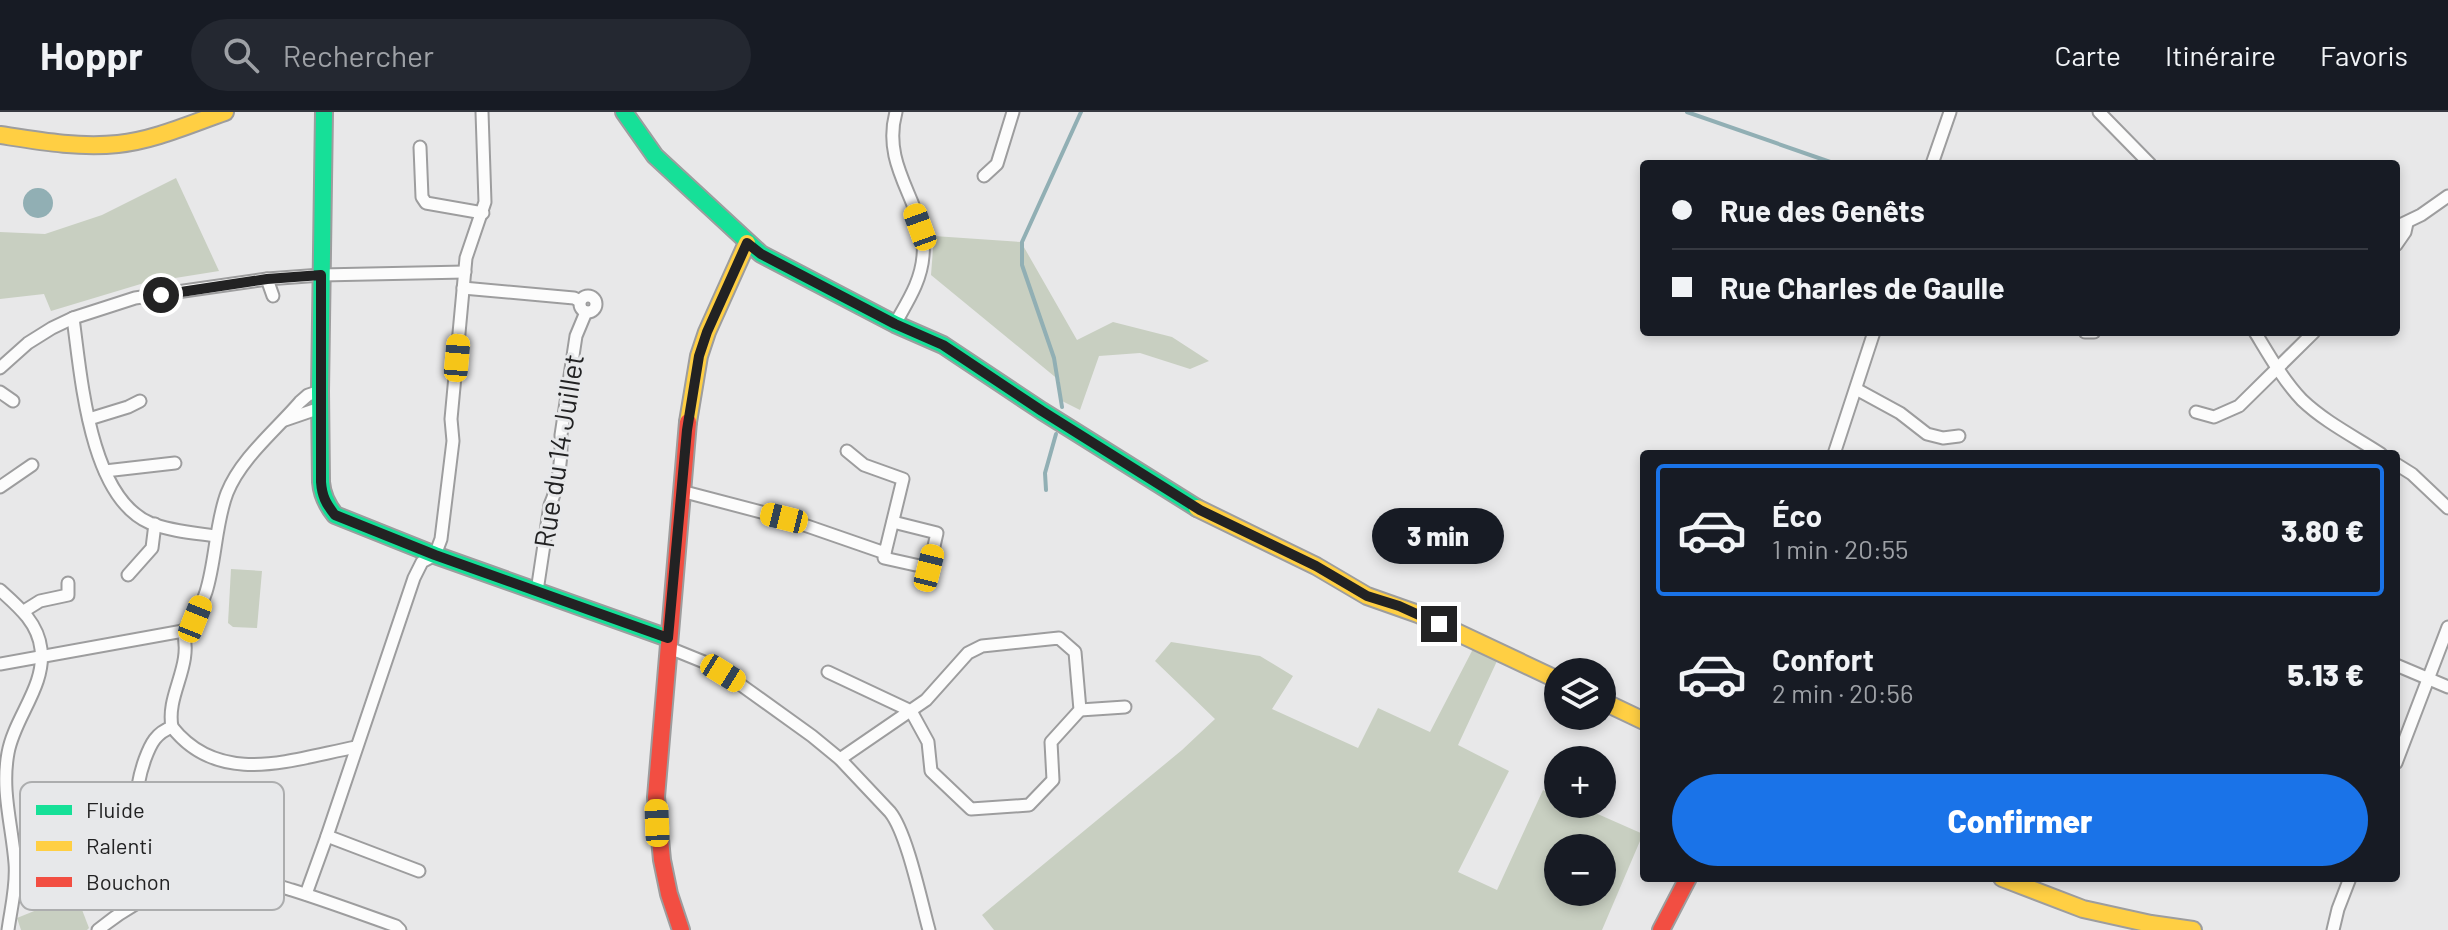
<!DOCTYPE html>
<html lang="fr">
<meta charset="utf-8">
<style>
:root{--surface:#171b24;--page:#242831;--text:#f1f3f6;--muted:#9ea1a6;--line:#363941;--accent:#1a73e8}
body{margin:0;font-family:Barlow,sans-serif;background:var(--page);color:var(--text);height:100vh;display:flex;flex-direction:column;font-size:30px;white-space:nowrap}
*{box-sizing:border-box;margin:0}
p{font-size:26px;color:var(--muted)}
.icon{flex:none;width:44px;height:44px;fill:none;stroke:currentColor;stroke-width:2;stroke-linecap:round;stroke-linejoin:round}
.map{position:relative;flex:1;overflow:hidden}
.drawer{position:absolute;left:1640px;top:338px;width:760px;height:432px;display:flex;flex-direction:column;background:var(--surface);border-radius:8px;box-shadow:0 4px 12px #0003}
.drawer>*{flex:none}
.banner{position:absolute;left:1640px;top:48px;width:760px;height:176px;border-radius:8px;box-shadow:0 4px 12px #0003;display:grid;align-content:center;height:176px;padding:0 32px;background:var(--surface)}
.fabs{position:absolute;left:1544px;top:546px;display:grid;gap:16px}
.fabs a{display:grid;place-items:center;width:72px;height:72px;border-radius:50%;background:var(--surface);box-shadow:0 4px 12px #0003;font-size:40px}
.end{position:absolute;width:36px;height:36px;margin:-18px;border:10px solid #222223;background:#fff;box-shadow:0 0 0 4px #fff}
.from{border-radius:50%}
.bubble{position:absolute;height:56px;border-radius:28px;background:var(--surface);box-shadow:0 4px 12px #0003;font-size:26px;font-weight:800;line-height:56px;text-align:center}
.car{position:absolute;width:24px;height:48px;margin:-24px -12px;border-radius:10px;box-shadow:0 0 6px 2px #0007;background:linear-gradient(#f5c518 24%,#345 0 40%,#f5c518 0 76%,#345 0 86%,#f5c518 0)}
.banner b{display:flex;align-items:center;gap:28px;height:76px;font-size:30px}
.banner b+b{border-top:2px solid var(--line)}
.banner i{width:20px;height:20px;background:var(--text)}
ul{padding:14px 0 0;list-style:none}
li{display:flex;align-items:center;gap:24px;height:132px;margin:0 16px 12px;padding:0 16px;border:4px solid transparent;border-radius:8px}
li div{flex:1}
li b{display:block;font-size:30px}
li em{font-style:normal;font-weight:800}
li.active{border-color:var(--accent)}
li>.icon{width:72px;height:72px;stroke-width:1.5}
.primary-button{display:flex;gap:16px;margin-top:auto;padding:16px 32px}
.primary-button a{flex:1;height:92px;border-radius:48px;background:var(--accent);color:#fff;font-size:32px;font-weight:800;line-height:92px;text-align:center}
header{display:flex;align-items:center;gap:48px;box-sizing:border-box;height:112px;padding:0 40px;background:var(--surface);border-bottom:2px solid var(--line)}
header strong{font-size:38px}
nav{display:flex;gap:44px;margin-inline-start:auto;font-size:28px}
.search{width:560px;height:72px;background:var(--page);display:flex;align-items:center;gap:20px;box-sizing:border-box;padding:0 28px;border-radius:44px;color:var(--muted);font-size:30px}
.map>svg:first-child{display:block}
.green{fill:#c8cfc1;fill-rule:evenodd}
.water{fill:#91afb4}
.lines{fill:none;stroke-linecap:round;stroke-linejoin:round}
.stream{stroke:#91afb4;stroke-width:4}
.street-casing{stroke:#9d9d9e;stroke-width:15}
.fast-casing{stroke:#9d9d9e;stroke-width:20}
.slow-casing{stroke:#9d9d9e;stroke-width:20}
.jam-casing{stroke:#9d9d9e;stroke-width:20}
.street{stroke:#fcfcfc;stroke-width:11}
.fast{stroke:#16e098;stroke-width:16}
.slow{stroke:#ffcf43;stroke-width:16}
.jam{stroke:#f24e42;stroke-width:16}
.route{stroke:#222223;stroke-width:10}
.labels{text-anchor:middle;stroke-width:6;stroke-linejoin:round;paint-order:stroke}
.street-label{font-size:28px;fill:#222223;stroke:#e7e8ea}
.key{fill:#e7e8ea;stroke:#acadae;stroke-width:2}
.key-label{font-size:22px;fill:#222223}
</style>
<header>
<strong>Hoppr</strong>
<div class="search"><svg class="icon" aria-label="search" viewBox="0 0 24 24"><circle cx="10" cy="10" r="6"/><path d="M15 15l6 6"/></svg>Rechercher</div>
<nav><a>Carte</a><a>Itinéraire</a><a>Favoris</a></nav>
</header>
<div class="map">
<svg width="2448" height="818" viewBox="0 0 2448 818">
<rect width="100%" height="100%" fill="#e8e8e9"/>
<!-- green -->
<g class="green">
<polygon points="176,66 219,159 144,171 51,199 44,182 0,187 0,120 45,122 102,103"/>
<polygon points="934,124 1021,130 1077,228 1113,210 1172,225 1209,249 1190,257 1140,241 1099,244 1080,298 1060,288 1060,269 931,163"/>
<polygon points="231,457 262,459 257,516 233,515 228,511"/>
<path d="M1171 530 1260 544 1293 564 1272 597 1358 636 1378 596 1430 620 1473 537 1497 549 1458 633 1509 659 1458 760 1497 778 1543 678 1558 685V692H1575L1643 722 1602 818H994L982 803 1182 638 1215 607 1155 549ZM1602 736V780H1558V736Z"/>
<polygon points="76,782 89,816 87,818 21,818 17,806"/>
</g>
<!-- water -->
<circle class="water" cx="38" cy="91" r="15"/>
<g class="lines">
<!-- stream -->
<g class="stream">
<polyline points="1687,0 1836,52"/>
<polyline points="1062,295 1054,246 1022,153 1022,130 1081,0"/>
<polyline points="1046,378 1045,361 1056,322"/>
</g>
<defs>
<g id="street">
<polyline points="2099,0 2150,52"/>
<polyline points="420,35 422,85 426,91 483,101"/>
<polyline points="1932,52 1950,0"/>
<polyline points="984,64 997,52 1013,0"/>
<polyline points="2396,115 2421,103 2448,84"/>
<polyline points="2396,133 2405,120 2407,111"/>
<polyline points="267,167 273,184"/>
<polyline points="463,176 574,186 580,189"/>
<circle cx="588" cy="192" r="8"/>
<path d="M73 206C81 263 89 385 150 411 170 419 195 421 216 424"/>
<path d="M895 212C907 190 921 170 923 144 928 93 880 58 896 0"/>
<polyline points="2085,220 2094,220"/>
<path d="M2255 220C2269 243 2283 268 2302 288 2325 310 2355 325 2381 342"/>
<polyline points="0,256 28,231 52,216 73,206 135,186 267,167 321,163 465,160"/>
<polyline points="1856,277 1900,301 1927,322 1943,326 1959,324"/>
<polyline points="0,280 13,289"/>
<polyline points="2196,300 2214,305 2239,294 2314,220"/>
<polyline points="89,307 128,295 140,289"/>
<polyline points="285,308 320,296"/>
<polyline points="1834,342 1874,220"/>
<polyline points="2396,352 2412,362 2448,396"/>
<polyline points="105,359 175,351"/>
<polyline points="0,375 32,353"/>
<polyline points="681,379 784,406 885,441 903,367 864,353 847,339"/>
<polyline points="885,441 884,446 929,456 937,421 893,410"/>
<polyline points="128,463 152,436 155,412"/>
<path d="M0 478C19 495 38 511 41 537 46 574 14 606 8 641 1 679 12 713 15 751 17 773 11 796 8 818"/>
<path d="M537 479 550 393C559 373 562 345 561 323L576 224 586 200"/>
<polyline points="24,499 40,489 68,483 68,471"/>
<path d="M667 535 704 550 741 573 812 624 840 647 890 700C907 721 921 789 929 818"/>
<path d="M0 552 183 519C219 485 210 425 227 381 241 346 276 318 300 290L308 283 320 279"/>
<polyline points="2396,553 2448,575"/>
<polyline points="828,560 911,599 928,630 931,659 971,697 1029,693 1053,668 1051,630 1080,598 1075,540 1059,526 982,534 968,541 926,588 840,647"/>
<polyline points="1080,598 1125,595"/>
<path d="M172 615C220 676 293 647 356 635"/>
<polyline points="2396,651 2448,515"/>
<polyline points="327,724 419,759"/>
<path d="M159 779C137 736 128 694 145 647 151 631 156 621 172 615 166 582 193 555 183 519"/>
<polyline points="306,782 327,724 414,466 422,450 435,443 441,427 453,329 451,307 466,146 485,90 482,0"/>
<path d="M98 818C138 785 186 765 238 766 257 766 275 773 292 778 327 789 362 802 396 814L400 818"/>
<polyline points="2333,818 2338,797 2350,766"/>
</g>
<g id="fast">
<path d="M324 0 320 279 321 370C322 383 327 393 335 403L435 443 668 526"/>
<polyline points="624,0 655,44 761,142 895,212 943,233 1042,299 1197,396"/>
</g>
<g id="slow">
<path d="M0 23C39 29 78 36 118 32 155 28 190 12 225 0"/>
<polyline points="688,310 699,244 707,220 747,131"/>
<polyline points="1197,396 1316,454 1367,484 1418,502 1558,568"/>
<polyline points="1602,589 1644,609"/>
<polyline points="2002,766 2083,797 2151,812 2193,818"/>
</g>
<g id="jam">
<polyline points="681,818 669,782 662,748 656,685 688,310"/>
<polyline points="1661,818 1688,766"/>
</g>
</defs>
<!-- street casing -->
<use href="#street" class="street-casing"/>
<!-- fast casing -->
<use href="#fast" class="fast-casing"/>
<!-- slow casing -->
<use href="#slow" class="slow-casing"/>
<!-- jam casing -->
<use href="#jam" class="jam-casing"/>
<!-- street -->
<use href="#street" class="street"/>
<!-- fast -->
<use href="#fast" class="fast"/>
<!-- slow -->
<use href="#slow" class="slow"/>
<!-- jam -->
<use href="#jam" class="jam"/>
</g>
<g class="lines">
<!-- route -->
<path class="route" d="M161 183 267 167 321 163V370C322 384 326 392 335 403L435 443 668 526 687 318 699 244 707 220 747 131 761 142 895 212 943 233 1042 299 1200 398 1316 454 1367 484 1399 494 1439 512"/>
</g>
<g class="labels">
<!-- street labels -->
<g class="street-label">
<text transform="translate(559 339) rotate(-81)" y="10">Rue du 14 Juillet</text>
</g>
</g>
<!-- legend -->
<rect x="20" y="670" width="264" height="128" rx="12" class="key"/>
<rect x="36" y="693" width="36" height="10" fill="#16e098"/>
<rect x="36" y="729" width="36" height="10" fill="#ffcf43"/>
<rect x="36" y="765" width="36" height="10" fill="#f24e42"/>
<g class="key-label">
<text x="86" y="706">Fluide</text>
<text x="86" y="742">Ralenti</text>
<text x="86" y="778">Bouchon</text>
</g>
</svg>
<div class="fabs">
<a><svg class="icon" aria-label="layers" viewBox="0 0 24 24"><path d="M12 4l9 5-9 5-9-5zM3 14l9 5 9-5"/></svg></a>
<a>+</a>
<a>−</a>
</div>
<i class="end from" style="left:161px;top:183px"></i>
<i class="end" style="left:1439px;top:512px"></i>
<div class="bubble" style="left:1372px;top:396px;width:132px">3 min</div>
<i class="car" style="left:920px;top:115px;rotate:340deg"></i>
<i class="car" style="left:457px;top:246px;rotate:5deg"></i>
<i class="car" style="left:784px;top:406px;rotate:284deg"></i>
<i class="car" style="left:929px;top:456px;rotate:14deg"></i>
<i class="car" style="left:195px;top:507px;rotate:22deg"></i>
<i class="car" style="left:723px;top:561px;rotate:122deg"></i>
<i class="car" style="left:657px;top:711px;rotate:358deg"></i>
<div class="banner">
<b><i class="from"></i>Rue des Genêts</b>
<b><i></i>Rue Charles de Gaulle</b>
</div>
<section class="drawer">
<ul>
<li class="active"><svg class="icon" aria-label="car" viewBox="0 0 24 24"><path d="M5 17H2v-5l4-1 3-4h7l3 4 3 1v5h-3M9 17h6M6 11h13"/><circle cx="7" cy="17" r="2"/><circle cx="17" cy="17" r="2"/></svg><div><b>Éco</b><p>1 min · 20:55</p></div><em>3.80 €</em></li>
<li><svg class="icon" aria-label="car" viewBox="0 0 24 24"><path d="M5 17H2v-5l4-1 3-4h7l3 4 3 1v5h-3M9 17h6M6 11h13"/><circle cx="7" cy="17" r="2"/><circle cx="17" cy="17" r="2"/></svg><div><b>Confort</b><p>2 min · 20:56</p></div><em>5.13 €</em></li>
</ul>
<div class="primary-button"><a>Confirmer</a></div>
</section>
</div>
